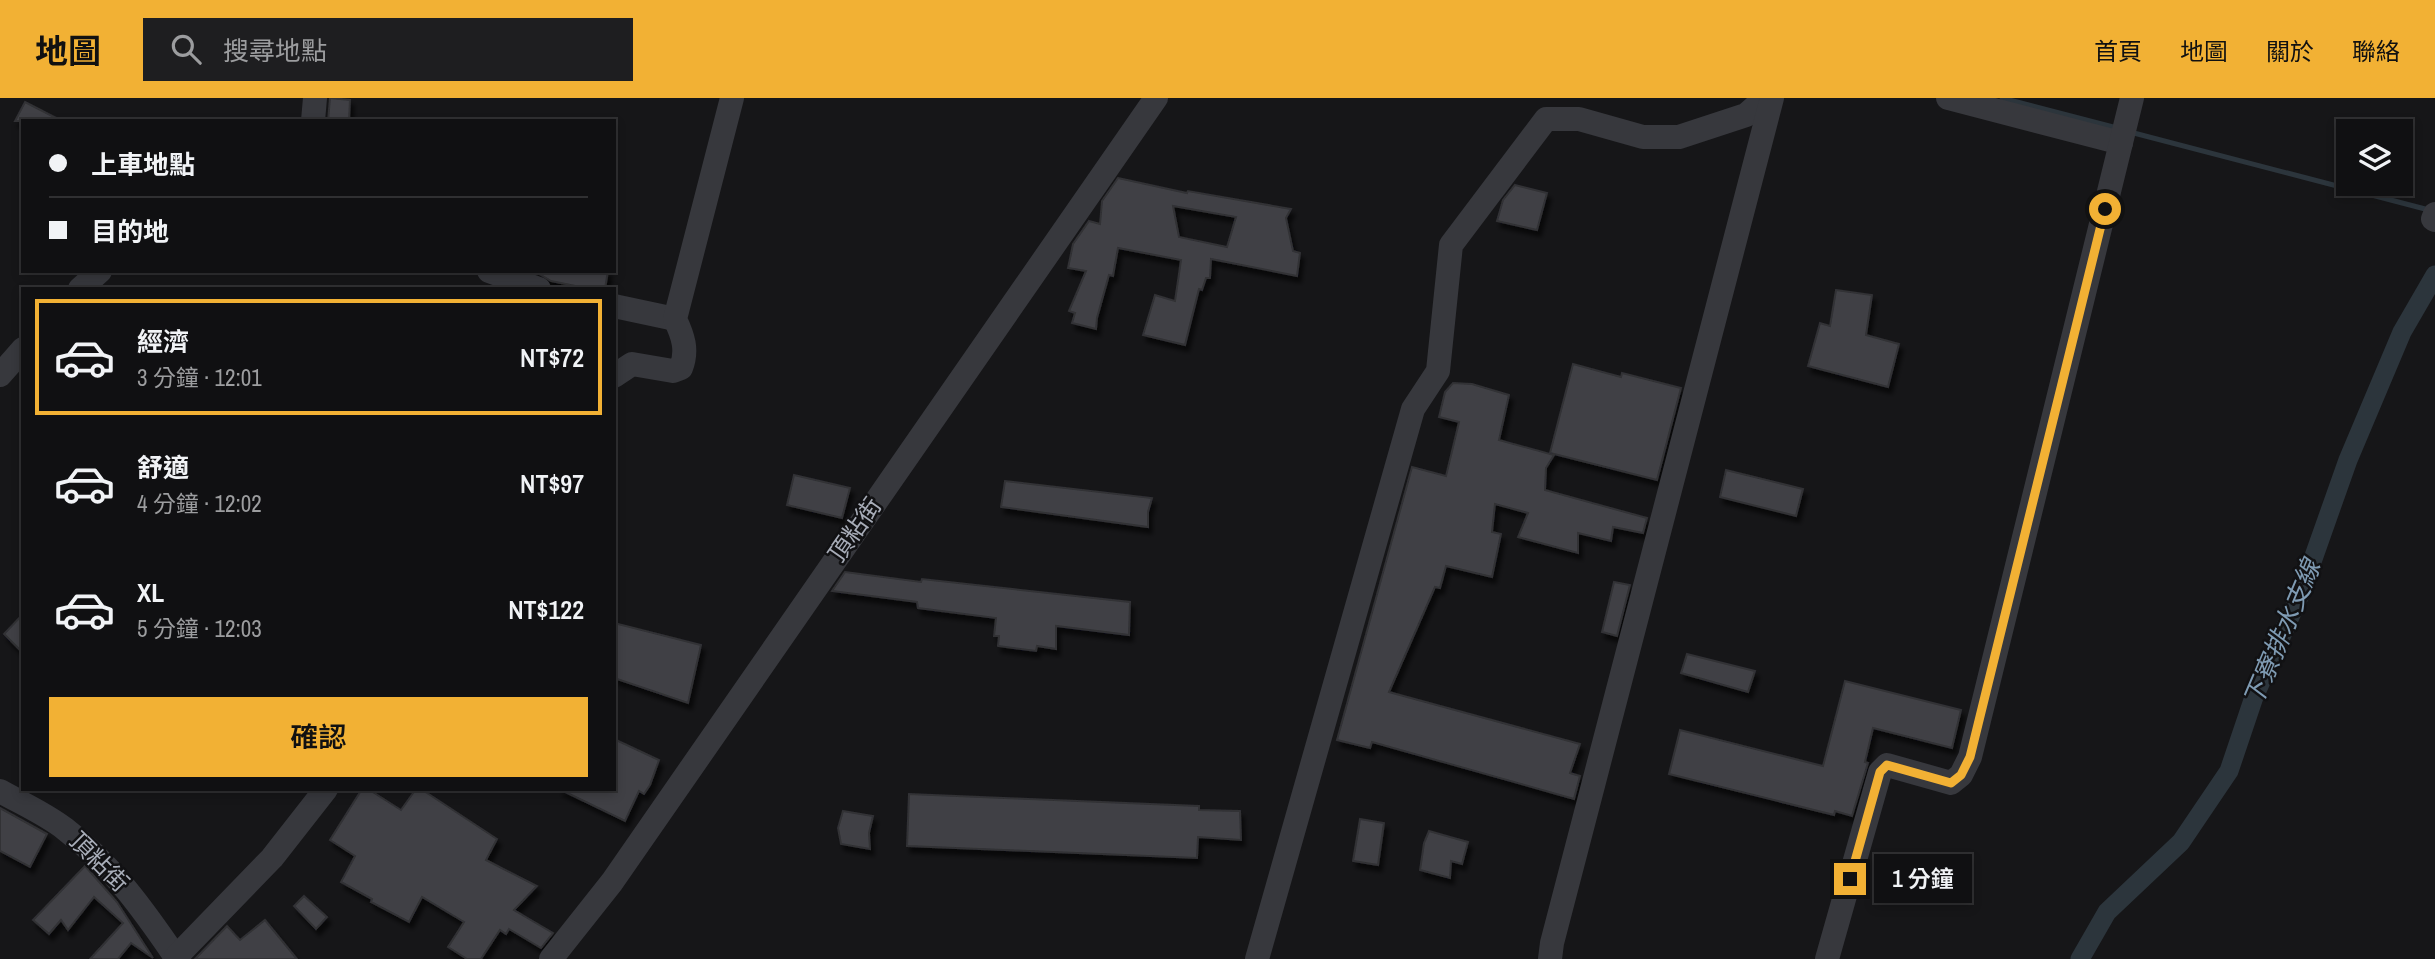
<!DOCTYPE html>
<html lang="zh-TW">
<meta charset="utf-8">
<style>
:root{--surface:#101012;--page:#1e1e20;--text:#f1f3f6;--muted:#9c9d9f;--line:#303032;--accent:#f2b134}
body{margin:0;font-family:"Archivo Narrow","Noto Sans TC",sans-serif;background:var(--page);color:var(--text);height:100vh;display:flex;flex-direction:column;font-size:26px;white-space:nowrap}
*{box-sizing:border-box;margin:0}
p{font-size:23px;color:var(--muted)}
.icon{flex:none;width:38px;height:38px;fill:none;stroke:currentColor;stroke-width:2;stroke-linecap:round;stroke-linejoin:round}
.map{position:relative;flex:1;overflow:hidden}
.panel{position:absolute;left:21px;top:189px;width:595px;height:504px;display:flex;flex-direction:column;background:var(--surface);border-radius:0px;box-shadow:0 4px 10px #0003,0 0 0 2px var(--line)}
.panel>*{flex:none}
.banner{position:absolute;left:21px;top:21px;width:595px;height:154px;border-radius:0px;box-shadow:0 4px 10px #0003,0 0 0 2px var(--line);display:grid;align-content:center;height:154px;padding:0 28px;background:var(--surface)}
.tools{position:absolute;left:2336px;top:21px;display:grid;gap:14px}
.tools a{display:grid;place-items:center;width:77px;height:77px;border-radius:0px;background:var(--surface);box-shadow:0 4px 10px #0003,0 0 0 2px var(--line);font-size:35px}
.end{position:absolute;width:32px;height:32px;margin:-16px;border:9px solid #f2b134;background:#111;box-shadow:0 0 0 4px #111}
.from{border-radius:50%}
.bubble{position:absolute;height:49px;border-radius:0px;background:var(--surface);box-shadow:0 4px 10px #0003,0 0 0 2px var(--line);font-size:23px;font-weight:600;line-height:49px;text-align:center}
.banner b{display:flex;align-items:center;gap:24px;height:66px;font-size:26px}
.banner b+b{border-top:2px solid var(--line)}
.banner i{width:18px;height:18px;background:var(--text)}
ul{padding:12px 0 0;list-style:none}
li{display:flex;align-items:center;gap:21px;height:116px;margin:0 14px 10px;padding:0 14px;border:4px solid transparent;border-radius:0px}
li div{flex:1}
li b{display:block;font-size:26px}
li em{font-style:normal;font-weight:600}
li.active{border-color:var(--accent)}
li>.icon{width:63px;height:63px;stroke-width:1.5}
.button{display:flex;gap:14px;margin-top:auto;padding:14px 28px}
.button a{flex:1;height:80px;border-radius:0px;background:var(--accent);color:#111;font-size:28px;font-weight:600;line-height:80px;text-align:center}
header{display:flex;align-items:center;gap:42px;box-sizing:border-box;height:98px;padding:0 35px;background:var(--accent);color:#111}
header strong{font-size:33px}
nav{display:flex;gap:38px;margin-inline-start:auto;font-size:24px}
.search{width:490px;height:63px;background:var(--page);display:flex;align-items:center;gap:18px;box-sizing:border-box;padding:0 24px;border-radius:0px;color:var(--muted);font-size:26px}
.map>svg:first-child{display:block}
.lines{fill:none;stroke-linecap:round;stroke-linejoin:round}
.stream{stroke:#2c353c;stroke-width:5}
.canal{stroke:#2c353c;stroke-width:19}
.building{fill:#404145;stroke:#303034;stroke-width:2;fill-rule:evenodd;filter:url(#shadow)}
.minor{stroke:#37383d;stroke-width:24}
.route{stroke:#f2b134;stroke-width:9}
.labels{text-anchor:middle;stroke-width:5;stroke-linejoin:round;paint-order:stroke}
.street-label{font-size:24px;fill:#a8adb8;stroke:#111113}
.water-label{font-size:26px;font-style:italic;fill:#7f9bb3;stroke:#111113}
</style>
<header>
<strong>地圖</strong>
<div class="search"><svg class="icon" aria-label="search" viewBox="0 0 24 24"><circle cx="10" cy="10" r="6"/><path d="M15 15l6 6"/></svg>搜尋地點</div>
<nav><a>首頁</a><a>地圖</a><a>關於</a><a>聯絡</a></nav>
</header>
<div class="map">
<svg width="2435" height="861" viewBox="0 0 2435 861">
<defs>
<filter id="shadow"><feDropShadow dx="3.5" dy="6" stdDeviation="2" flood-color="#0009"/></filter>
</defs>
<rect width="100%" height="100%" fill="#161618"/>
<g class="lines">
<!-- stream -->
<g class="stream">
<polyline points="2002,0 2117,30"/>
<polyline points="2130,34 2429,112"/>
</g>
<!-- canal -->
<polyline class="canal" points="2080,861 2107,814 2181,744 2229,673 2254,599 2302,492 2348,362 2402,234 2435,177"/>
</g>
<!-- building -->
<g class="building">
<polygon points="330,0 350,2 349,23 328,23"/>
<polygon points="25,4 62,23 15,23"/>
<path d="M1118 80 1187 95 1188 93 1291 111 1286 120 1293 153 1300 155 1297 178 1211 161 1210 180H1206L1202 192 1199 191 1185 247 1143 237 1155 197 1175 203 1181 162 1118 150 1113 178 1109 177 1097 220 1096 231 1072 225 1075 215 1069 213 1086 173 1068 170 1073 146 1089 123 1100 126 1102 103ZM1173 108 1236 119 1227 149 1179 139Z"/>
<polygon points="1515,87 1547,95 1537,132 1497,123 1503,102"/>
<polygon points="608,173 605,191 590,191 551,183 536,174"/>
<polygon points="1836,192 1872,197 1866,237 1899,246 1888,289 1808,268 1820,225 1830,228"/>
<polygon points="1573,266 1621,279 1622,275 1681,290 1657,382 1550,355"/>
<polygon points="1453,285 1472,286 1509,297 1499,342 1554,357 1546,370 1545,392 1647,420 1643,435 1613,429 1611,443 1578,435 1578,455 1518,439 1528,415 1495,406 1492,434 1501,436 1492,479 1446,468 1440,490 1435,489 1389,594 1580,646 1570,675 1580,678 1574,701 1372,644 1370,650 1337,642 1412,369 1446,378 1459,324 1439,319 1445,294"/>
<polygon points="1726,372 1803,391 1796,418 1720,399"/>
<polygon points="794,377 850,390 842,420 787,407"/>
<polygon points="1005,383 1152,400 1148,414 1148,429 1001,409"/>
<polygon points="845,474 921,484 922,481 1130,504 1129,537 1056,528 1056,551 1037,548 1036,553 998,548 999,538 994,538 996,520 918,510 917,504 832,493"/>
<polygon points="1614,484 1630,487 1617,538 1602,534"/>
<polygon points="23,516 23,555 4,536"/>
<polygon points="614,525 701,547 688,605 614,580"/>
<polygon points="1687,556 1755,573 1748,594 1681,575"/>
<polygon points="1845,583 1961,612 1952,650 1873,630 1865,664 1868,665 1852,718 1835,713 1834,717 1669,676 1680,632 1823,668"/>
<polygon points="614,641 659,662 650,687 644,696 639,693 625,723 559,691 614,691"/>
<polygon points="362,691 368,691 401,712 416,691 421,691 497,741 486,762 537,788 514,812 553,835 541,850 509,831 506,836 500,832 481,861 467,861 448,849 464,824 422,799 409,824 371,804 372,801 341,784 355,758 330,742"/>
<polygon points="909,696 1199,708 1199,712 1240,713 1241,742 1198,739 1197,760 907,748"/>
<polygon points="0,710 47,736 30,769 0,753"/>
<polygon points="843,713 873,718 869,735 870,751 841,746 838,730"/>
<polygon points="1360,721 1384,725 1378,767 1353,763"/>
<polygon points="1429,733 1468,744 1462,766 1451,763 1450,780 1420,772 1424,745"/>
<polygon points="85,768 117,804 153,860 131,845 118,861 90,861 123,825 94,799 68,832 61,822 49,836 33,822"/>
<polygon points="304,798 327,819 316,831 294,808"/>
<polygon points="265,822 297,861 195,861 227,828 240,842"/>
</g>
<g class="lines">
<!-- minor -->
<g class="minor">
<polyline points="1948,0 2121,45"/>
<polyline points="313,23 315,0"/>
<polyline points="2435,116 2433,121 2435,122"/>
<polyline points="489,173 539,191"/>
<polyline points="80,191 100,173"/>
<polyline points="614,208 675,221"/>
<polyline points="0,277 23,251"/>
<path d="M614 278 632 266 673 273 681 270C688 252 683 238 675 221L732 0"/>
<path d="M0 693C21 705 46 716 65 731 111 766 145 814 177 861"/>
<polyline points="176,859 272,760 326,691"/>
<polyline points="551,861 612,784 1156,0"/>
<polyline points="1257,861 1413,311 1438,273 1451,147 1546,21 1579,21 1643,39 1679,39 1746,17 1765,0"/>
<polyline points="1550,861 1552,845 1772,0"/>
<polyline points="1827,861 1880,674 1887,667 1951,685 1961,677 1970,659 2132,0"/>
</g>
</g>
<g class="lines">
<!-- route -->
<polyline class="route" points="1850,781 1880,674 1887,667 1951,685 1961,677 1970,659 2105,111"/>
</g>
<g class="labels">
<!-- street labels -->
<g class="street-label">
<text transform="translate(855 432) rotate(-55)" y="8">頂粘街</text>
<text transform="translate(99 764) rotate(45)" y="8">頂粘街</text>
</g>
<!-- water labels -->
<g class="water-label">
<text transform="translate(2282 535) rotate(-67)" y="9">下寮排水支線</text>
</g>
</g>
</svg>
<div class="tools">
<a><svg class="icon" aria-label="layers" viewBox="0 0 24 24"><path d="M12 4l9 5-9 5-9-5zM3 14l9 5 9-5"/></svg></a>
</div>
<i class="end from" style="left:2105px;top:111px"></i>
<i class="end" style="left:1850px;top:781px"></i>
<div class="bubble" style="left:1874px;top:756px;width:98px">1 分鐘</div>
<div class="banner">
<b><i class="from"></i>上車地點</b>
<b><i></i>目的地</b>
</div>
<section class="panel">
<ul>
<li class="active"><svg class="icon" aria-label="car" viewBox="0 0 24 24"><path d="M5 17H2v-5l4-1 3-4h7l3 4 3 1v5h-3M9 17h6M6 11h13"/><circle cx="7" cy="17" r="2"/><circle cx="17" cy="17" r="2"/></svg><div><b>經濟</b><p>3 分鐘 · 12:01</p></div><em>NT$72</em></li>
<li><svg class="icon" aria-label="car" viewBox="0 0 24 24"><path d="M5 17H2v-5l4-1 3-4h7l3 4 3 1v5h-3M9 17h6M6 11h13"/><circle cx="7" cy="17" r="2"/><circle cx="17" cy="17" r="2"/></svg><div><b>舒適</b><p>4 分鐘 · 12:02</p></div><em>NT$97</em></li>
<li><svg class="icon" aria-label="car" viewBox="0 0 24 24"><path d="M5 17H2v-5l4-1 3-4h7l3 4 3 1v5h-3M9 17h6M6 11h13"/><circle cx="7" cy="17" r="2"/><circle cx="17" cy="17" r="2"/></svg><div><b>XL</b><p>5 分鐘 · 12:03</p></div><em>NT$122</em></li>
</ul>
<div class="button"><a>確認</a></div>
</section>
</div>
